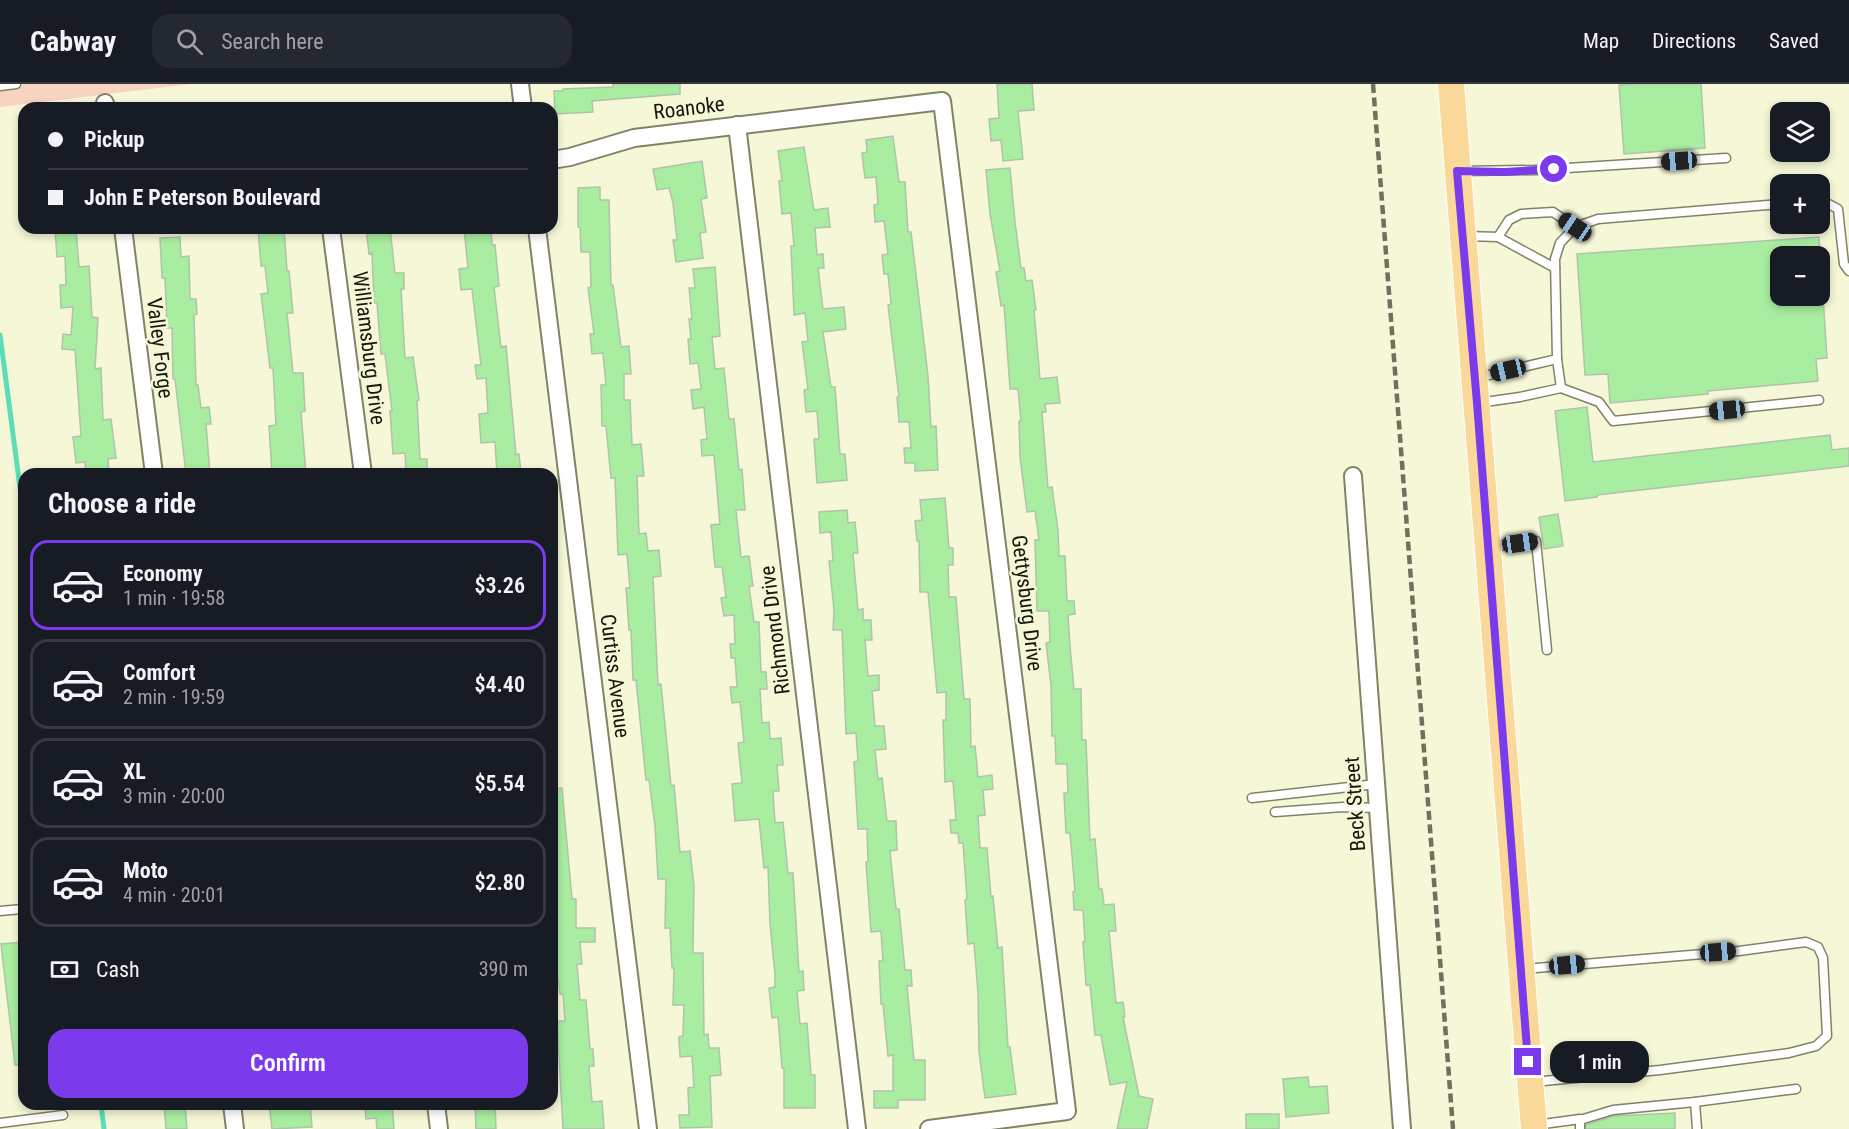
<!DOCTYPE html>
<meta charset="utf-8">
<style>
:root{--surface:#171b24;--page:#242831;--text:#f1f3f6;--muted:#9ea1a6;--line:#363941;--accent:#7c3aed}
body{margin:0;font-family:"Roboto Condensed",sans-serif;background:var(--page);color:var(--text);height:100vh;display:flex;flex-direction:column;font-size:22px;white-space:nowrap}
*{box-sizing:border-box;margin:0}
p{font-size:20px;color:var(--muted)}
.icon{flex:none;width:33px;height:33px;fill:none;stroke:currentColor;stroke-width:2;stroke-linecap:round;stroke-linejoin:round}
.map{position:relative;flex:1;overflow:hidden}
.drawer{position:absolute;left:18px;top:384px;width:540px;height:642px;display:flex;flex-direction:column;background:var(--surface);border-radius:18px;box-shadow:0 3px 9px #0003}
.drawer>*{flex:none}
.banner{position:absolute;left:18px;top:18px;width:540px;height:132px;border-radius:18px;box-shadow:0 3px 9px #0003;display:grid;align-content:center;height:132px;padding:0 30px;background:var(--surface)}
.controls{position:absolute;left:1770px;top:18px;display:grid;gap:12px}
.controls a{display:grid;place-items:center;width:60px;height:60px;border-radius:12px;background:var(--surface);box-shadow:0 3px 9px #0003;font-size:30px}
.end{position:absolute;width:27px;height:27px;margin:-14px;border:8px solid #7c3aed;background:#fff;box-shadow:0 0 0 3px #fff}
.from{border-radius:50%}
.bubble{position:absolute;height:42px;border-radius:18px;background:var(--surface);box-shadow:0 3px 9px #0003;font-size:20px;font-weight:600;line-height:42px;text-align:center}
.car{position:absolute;width:18px;height:36px;margin:-18px -9px;border-radius:8px;box-shadow:0 0 4px 2px #0007;background:linear-gradient(#222 24%,#8ab4d8 0 40%,#222 0 76%,#8ab4d8 0 86%,#222 0)}
.banner b{display:flex;align-items:center;gap:21px;height:57px;font-size:22px}
.banner b+b{border-top:2px solid var(--line)}
.banner i{width:15px;height:15px;background:var(--text)}
ul{padding:0;list-style:none}
li{display:flex;align-items:center;gap:18px;height:90px;margin:0 12px 9px;padding:0 18px;border:3px solid var(--line);border-radius:18px}
li div{flex:1}
li b{display:block;font-size:22px}
li em{font-style:normal;font-weight:600}
li.current{border-color:var(--accent)}
li>.icon{width:54px;height:54px;stroke-width:1.5}
h2{padding:0 30px;font-size:27px;line-height:72px}
.pay{display:flex;align-items:center;gap:15px;height:66px;padding:0 30px;font-size:22px}
.pay p{margin-inline-start:auto}
.cta{display:flex;gap:12px;margin-top:auto;padding:12px 30px}
.cta a{flex:1;height:69px;border-radius:18px;background:var(--accent);color:#fff;font-size:24px;font-weight:600;line-height:69px;text-align:center}
header{display:flex;align-items:center;gap:36px;box-sizing:border-box;height:84px;padding:0 30px;background:var(--surface);border-bottom:2px solid var(--line)}
header strong{font-size:28px}
nav{display:flex;gap:33px;margin-inline-start:auto;font-size:21px}
.search{width:420px;height:54px;background:var(--page);display:flex;align-items:center;gap:15px;box-sizing:border-box;padding:0 21px;border-radius:18px;color:var(--muted);font-size:22px}
.map>svg:first-child{display:block}
.pitch{fill:#f7d3c0}
.lines{fill:none;stroke-linecap:round;stroke-linejoin:round}
.stream{stroke:#5edbb9;stroke-width:5}
.building{fill:#a9eda0;stroke:#aec4ab;stroke-width:1.5}
.service-casing{stroke:#818367;stroke-width:11}
.minor-casing{stroke:#818367;stroke-width:20}
.primary-casing{stroke:#fff;stroke-width:28}
.service{stroke:#fff;stroke-width:8}
.minor{stroke:#fff;stroke-width:16}
.primary{stroke:#fad89a;stroke-width:26}
.rail{stroke:#6f715d;stroke-width:4.5;stroke-dasharray:9 4.5;stroke-linecap:butt}
.route{stroke:#7c3aed;stroke-width:8}
.labels{text-anchor:middle;stroke-width:5;stroke-linejoin:round;paint-order:stroke}
.street-label{font-size:21px;fill:#16170c;stroke:#f5f7d7}
</style>
<header>
<strong>Cabway</strong>
<div class="search"><svg class="icon" aria-label="search" viewBox="0 0 24 24"><circle cx="10" cy="10" r="6"/><path d="M15 15l6 6"/></svg>Search here</div>
<nav><a>Map</a><a>Directions</a><a>Saved</a></nav>
</header>
<div class="map">
<svg width="1849" height="1045" viewBox="0 0 1849 1045">
<rect width="100%" height="100%" fill="#f5f7d7"/>
<!-- pitch -->
<polygon class="pitch" points="0,0 191,0 0,23"/>
<g class="lines">
<!-- stream -->
<g class="stream">
<polyline points="0,251 24,434"/>
<polyline points="101,1020 104,1045"/>
</g>
</g>
<!-- building -->
<g class="building">
<polygon points="613,0 680,0 680,10 592,17 593,28 555,30 554,7 563,7 563,5 613,3"/>
<polygon points="997,0 1032,0 1034,26 1018,27 1023,75 1003,77 1001,56 991,57 989,35 999,34"/>
<polygon points="1631,0 1701,0 1705,64 1624,70 1619,1"/>
<polygon points="893,52 899,98 905,98 908,148 911,148 928,292 931,343 936,342 938,386 915,387 915,379 905,379 904,364 911,364 909,338 899,338 897,313 899,313 888,221 891,220 888,190 884,190 882,171 888,170 884,137 875,138 874,121 878,120 876,93 865,94 862,69 867,68 866,56"/>
<polygon points="804,63 814,126 828,124 830,143 815,144 817,171 823,170 824,184 818,184 823,225 844,223 846,245 823,248 831,303 835,303 840,370 845,370 847,396 817,399 814,355 819,355 817,327 806,328 804,306 808,305 802,258 808,257 805,229 794,231 791,162 794,162 791,129 782,130 779,97 782,96 778,67"/>
<polygon points="702,77 707,114 701,115 706,148 700,149 703,174 676,178 673,156 677,156 673,119 669,104 657,106 653,85"/>
<polygon points="1010,84 1015,138 1021,184 1024,184 1026,197 1032,196 1036,226 1034,226 1040,295 1057,293 1060,319 1045,320 1046,328 1042,328 1048,404 1052,403 1058,446 1059,472 1065,472 1067,517 1074,517 1075,530 1068,531 1070,562 1074,605 1081,605 1082,656 1086,656 1090,756 1095,755 1099,805 1102,805 1104,821 1114,820 1116,847 1109,847 1116,919 1123,918 1125,933 1123,933 1139,1012 1153,1015 1147,1045 1117,1045 1127,998 1110,1001 1101,951 1095,951 1090,901 1086,901 1083,858 1085,857 1083,826 1074,826 1073,808 1075,807 1070,749 1066,749 1064,709 1068,709 1067,680 1056,680 1055,652 1052,652 1051,601 1046,559 1050,558 1049,527 1037,527 1035,456 1039,456 1035,427 1027,428 1020,373 1019,337 1021,337 1018,305 1010,305 1004,221 1001,222 996,188 1000,187 990,130 986,86"/>
<polygon points="600,103 600,116 609,116 611,201 613,201 621,263 629,262 631,290 624,290 624,316 630,316 632,361 641,360 644,392 637,392 639,450 646,449 648,467 659,466 661,492 653,493 658,601 661,600 671,702 674,701 680,768 690,767 694,801 693,869 703,869 704,951 708,950 709,964 719,964 721,991 710,992 712,1043 680,1044 679,1031 689,1031 688,1004 694,1003 692,972 680,973 679,953 683,952 684,921 673,921 674,884 672,884 670,844 665,844 666,795 658,795 655,742 649,696 646,696 636,596 633,596 631,546 629,546 626,504 630,504 627,470 618,471 615,394 611,394 606,342 602,342 601,301 606,301 603,269 592,270 590,250 594,250 588,204 591,203 590,168 581,168 580,143 578,143 578,104"/>
<polygon points="55,144 76,144 79,183 89,182 92,233 98,234 95,285 101,284 103,336 111,335 116,374 108,375 109,390 86,390 85,378 76,379 73,353 81,352 75,266 62,265 63,250 71,251 73,223 61,224 60,201 66,201 65,172 57,173"/>
<polygon points="258,144 284,144 287,187 289,187 293,229 287,229 293,289 303,289 305,327 301,328 306,390 272,390 269,342 276,341 273,284 270,284 261,210 268,209 265,182 261,182"/>
<polygon points="366,144 390,144 395,189 404,189 404,205 401,205 405,274 413,273 419,316 417,317 420,375 427,375 427,390 406,390 405,369 393,370 390,327 392,327 385,270 381,270 377,219 374,219 372,169 369,170"/>
<polygon points="464,144 491,144 492,161 495,161 499,202 494,203 501,263 506,262 516,370 519,370 521,390 497,390 495,358 481,359 479,330 488,329 486,294 477,295 475,281 481,281 472,205 461,206 459,185 468,184"/>
<polygon points="180,153 181,173 189,172 190,215 196,215 197,230 194,231 196,301 198,301 201,324 209,323 211,340 206,340 210,390 186,390 175,295 173,295 172,244 167,244 165,194 162,194 160,154"/>
<polygon points="1819,153 1820,172 1780,172 1780,212 1823,212 1827,274 1816,275 1818,297 1708,307 1708,310 1610,319 1608,290 1585,291 1577,170"/>
<polygon points="715,183 720,252 712,253 715,285 724,284 729,335 734,335 739,386 742,385 745,426 736,426 741,473 749,472 753,502 749,502 754,538 759,538 761,588 766,588 767,605 760,605 762,639 769,638 770,655 781,654 783,681 777,681 779,707 773,707 775,739 783,738 788,789 793,789 799,888 803,887 804,906 797,907 800,940 807,939 811,991 815,991 815,1024 784,1024 784,984 782,984 778,933 772,934 769,904 775,903 775,890 770,840 768,783 764,784 759,735 735,737 732,700 742,699 738,659 744,658 740,618 732,619 730,603 737,603 735,574 731,574 730,560 735,560 734,531 724,532 721,514 726,513 722,483 715,483 711,441 720,440 714,371 702,372 701,356 707,355 704,323 693,325 691,306 701,305 698,279 690,280 688,255 691,255 689,235 692,235 689,204 695,204 693,185"/>
<polygon points="1587,323 1593,378 1830,351 1832,366 1849,364 1849,382 1597,411 1597,413 1565,417 1555,327"/>
<polygon points="945,414 949,464 953,464 953,481 948,481 949,513 956,513 964,615 970,615 971,663 975,662 978,693 992,691 993,705 983,706 985,731 978,732 980,764 987,764 991,813 993,812 998,864 1002,863 1008,963 1010,963 1016,1010 985,1014 979,968 978,909 974,859 968,860 966,832 965,816 967,815 963,759 959,759 958,749 951,749 950,736 956,736 953,697 945,698 943,636 946,636 946,608 937,609 928,508 920,508 919,457 917,457 915,437 922,436 920,416"/>
<polygon points="847,426 848,439 855,438 858,469 853,469 858,526 863,525 863,536 871,536 872,556 865,556 868,592 879,591 879,606 872,607 875,642 884,642 886,665 875,666 878,695 882,694 887,737 896,737 897,766 890,767 896,825 899,825 901,844 905,886 911,886 912,902 907,902 914,976 925,976 925,1016 898,1016 898,1024 874,1024 874,1007 893,1007 893,971 888,972 883,920 881,920 879,877 883,877 881,847 871,848 866,778 868,778 867,745 858,745 854,678 858,677 856,649 846,650 842,546 833,546 834,526 829,477 833,477 831,448 820,449 819,428"/>
<polygon points="1558,430 1563,462 1544,465 1539,433"/>
<polygon points="562,704 572,815 576,815 576,844 595,844 595,858 580,858 582,880 577,880 580,916 586,916 590,965 593,965 594,982 589,982 592,1018 602,1017 604,1045 563,1045 557,937 565,937 563,910 560,910 558,894 552,894 552,705"/>
<polygon points="24,858 24,981 15,981 1,860"/>
<polygon points="1308,993 1309,1003 1327,1002 1329,1029 1286,1033 1283,995"/>
<polygon points="164,1020 185,1020 187,1045 166,1045"/>
<polygon points="269,1020 310,1020 312,1043 272,1045"/>
<polygon points="365,1020 392,1020 394,1045 377,1045 376,1034 366,1035"/>
<polygon points="475,1020 495,1020 496,1045 476,1045"/>
<polygon points="1675,1029 1675,1045 1586,1045 1586,1041 1614,1032"/>
<rect x="1246" y="1030" width="33" height="15"/>
</g>
<g class="lines">
<defs>
<g id="service">
<polyline points="0,2 16,0"/>
<polyline points="1460,87 1535,86 1726,74"/>
<polyline points="1820,117 1823,117 1838,125 1844,180 1849,187"/>
<polyline points="1575,143 1598,135 1780,120"/>
<polyline points="1466,152 1498,153 1509,136 1521,130 1553,128 1575,143 1560,159 1555,175 1557,275 1476,294"/>
<polyline points="1498,153 1555,184"/>
<polyline points="1557,275 1561,304 1599,318 1613,337 1819,316"/>
<polyline points="1478,319 1520,313 1561,304"/>
<polyline points="1491,463 1536,457 1547,566"/>
<polyline points="1252,714 1376,700"/>
<polyline points="1275,728 1343,723 1378,724"/>
<polyline points="0,827 22,825"/>
<polyline points="1524,885 1739,867 1806,858 1818,863 1823,874 1827,952 1816,962 1789,969 1660,986 1533,998"/>
<polyline points="1695,1018 1697,1045"/>
<polyline points="1580,1036 1613,1026 1695,1018 1796,1005"/>
<polyline points="0,1039 63,1031"/>
<polyline points="1536,1041 1580,1035 1580,1045"/>
</g>
<g id="minor">
<polyline points="520,0 523,24"/>
<polyline points="105,19 106,24"/>
<polyline points="737,41 857,1045"/>
<polyline points="552,76 570,73 634,54 942,17 1067,1027 929,1045"/>
<polyline points="123,144 154,390"/>
<polyline points="331,144 363,390"/>
<polyline points="537,144 648,1045"/>
<polyline points="1353,392 1402,1045"/>
<polyline points="232,1020 235,1045"/>
<polyline points="436,1020 439,1045"/>
</g>
<polyline id="primary" points="1451,0 1534,1045"/>
</defs>
<!-- service casing -->
<use href="#service" class="service-casing"/>
<!-- minor casing -->
<use href="#minor" class="minor-casing"/>
<!-- primary casing -->
<use href="#primary" class="primary-casing"/>
<!-- service -->
<use href="#service" class="service"/>
<!-- minor -->
<use href="#minor" class="minor"/>
<!-- primary -->
<use href="#primary" class="primary"/>
<!-- rail -->
<polyline class="rail" points="1373,0 1453,1045"/>
</g>
<g class="lines">
<!-- route -->
<polyline class="route" points="1528,978 1477,319 1457,87 1505,88 1554,85"/>
</g>
<g class="labels">
<!-- street labels -->
<g class="street-label">
<text transform="translate(689 24) rotate(-7)" y="7">Roanoke</text>
<text transform="translate(160 264) rotate(83)" y="7">Valley Forge</text>
<text transform="translate(369 264) rotate(83)" y="7">Williamsburg Drive</text>
<text transform="translate(1027 519) rotate(83)" y="7">Gettysburg Drive</text>
<text transform="translate(775 546) rotate(-97)" y="7">Richmond Drive</text>
<text transform="translate(615 592) rotate(83)" y="7">Curtiss Avenue</text>
<text transform="translate(1355 720) rotate(-94)" y="7">Beck Street</text>
</g>
</g>
</svg>
<div class="controls">
<a><svg class="icon" aria-label="layers" viewBox="0 0 24 24"><path d="M12 4l9 5-9 5-9-5zM3 14l9 5 9-5"/></svg></a>
<a>+</a>
<a>−</a>
</div>
<i class="end from" style="left:1554px;top:85px"></i>
<i class="end" style="left:1528px;top:978px"></i>
<div class="bubble" style="left:1550px;top:957px;width:99px">1 min</div>
<i class="car" style="left:1679px;top:77px;rotate:266deg"></i>
<i class="car" style="left:1575px;top:143px;rotate:304deg"></i>
<i class="car" style="left:1508px;top:286px;rotate:257deg"></i>
<i class="car" style="left:1727px;top:326px;rotate:264deg"></i>
<i class="car" style="left:1520px;top:459px;rotate:82deg"></i>
<i class="car" style="left:1718px;top:868px;rotate:86deg"></i>
<i class="car" style="left:1567px;top:881px;rotate:84deg"></i>
<div class="banner">
<b><i class="from"></i>Pickup</b>
<b><i></i>John E Peterson Boulevard</b>
</div>
<section class="drawer">
<h2>Choose a ride</h2>
<ul>
<li class="current"><svg class="icon" aria-label="car" viewBox="0 0 24 24"><path d="M5 17H2v-5l4-1 3-4h7l3 4 3 1v5h-3M9 17h6M6 11h13"/><circle cx="7" cy="17" r="2"/><circle cx="17" cy="17" r="2"/></svg><div><b>Economy</b><p>1 min · 19:58</p></div><em>$3.26</em></li>
<li><svg class="icon" aria-label="car" viewBox="0 0 24 24"><path d="M5 17H2v-5l4-1 3-4h7l3 4 3 1v5h-3M9 17h6M6 11h13"/><circle cx="7" cy="17" r="2"/><circle cx="17" cy="17" r="2"/></svg><div><b>Comfort</b><p>2 min · 19:59</p></div><em>$4.40</em></li>
<li><svg class="icon" aria-label="car" viewBox="0 0 24 24"><path d="M5 17H2v-5l4-1 3-4h7l3 4 3 1v5h-3M9 17h6M6 11h13"/><circle cx="7" cy="17" r="2"/><circle cx="17" cy="17" r="2"/></svg><div><b>XL</b><p>3 min · 20:00</p></div><em>$5.54</em></li>
<li><svg class="icon" aria-label="car" viewBox="0 0 24 24"><path d="M5 17H2v-5l4-1 3-4h7l3 4 3 1v5h-3M9 17h6M6 11h13"/><circle cx="7" cy="17" r="2"/><circle cx="17" cy="17" r="2"/></svg><div><b>Moto</b><p>4 min · 20:01</p></div><em>$2.80</em></li>
</ul>
<div class="pay"><svg class="icon" aria-label="cash" viewBox="0 0 24 24"><path d="M3 7h18v10H3z"/><circle cx="12" cy="12" r="2"/></svg>Cash<p>390 m</p></div>
<div class="cta"><a>Confirm</a></div>
</section>
</div>
